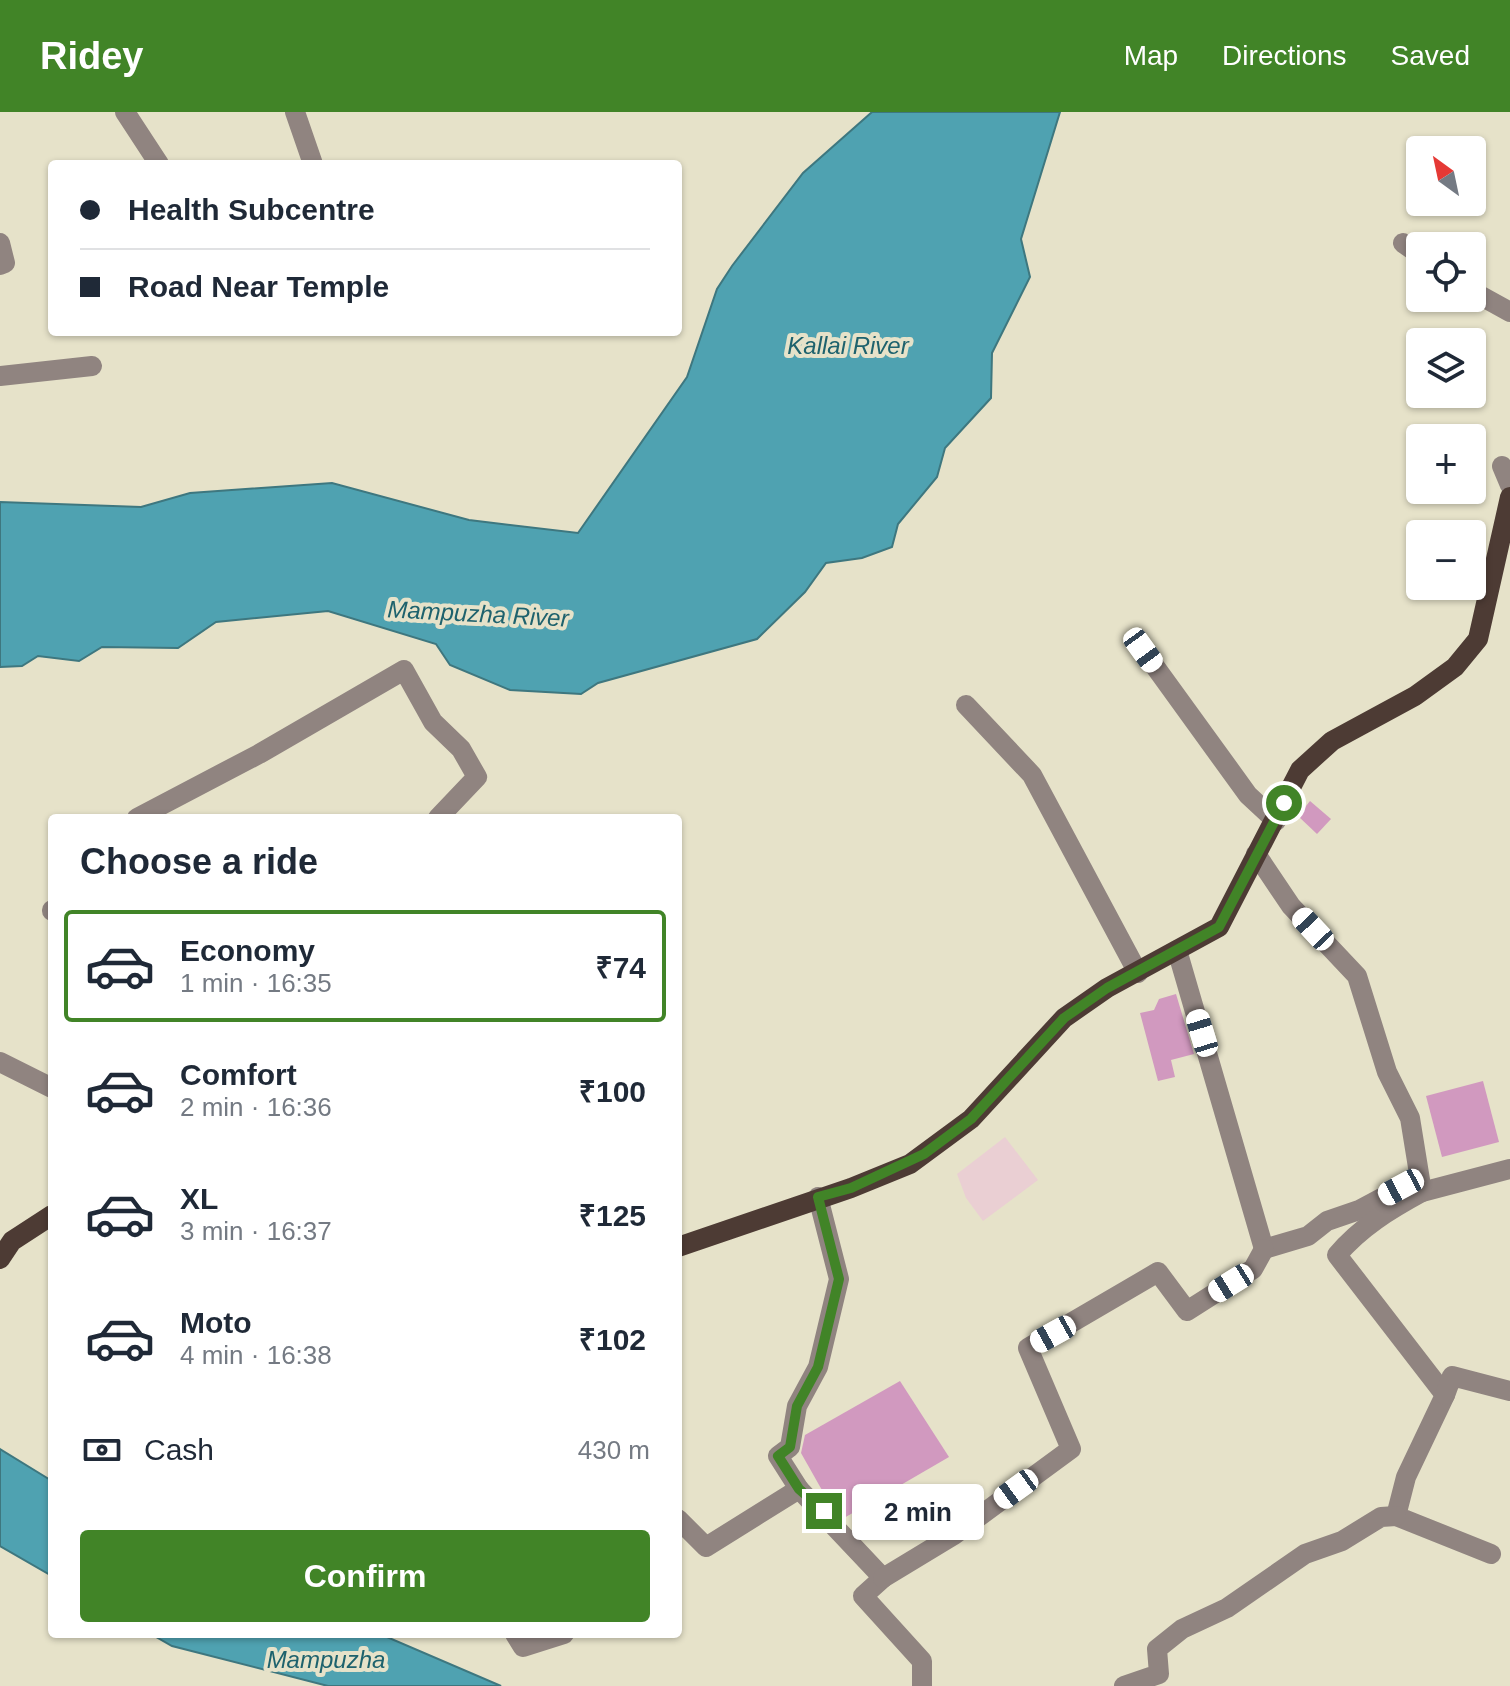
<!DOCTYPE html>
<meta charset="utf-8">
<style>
:root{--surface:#fff;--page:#f2f2f3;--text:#1f2937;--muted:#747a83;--line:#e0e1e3;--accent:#418427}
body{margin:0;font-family:Arial,sans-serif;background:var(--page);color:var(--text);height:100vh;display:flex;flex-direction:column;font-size:30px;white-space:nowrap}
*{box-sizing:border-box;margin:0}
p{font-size:26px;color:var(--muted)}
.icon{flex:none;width:44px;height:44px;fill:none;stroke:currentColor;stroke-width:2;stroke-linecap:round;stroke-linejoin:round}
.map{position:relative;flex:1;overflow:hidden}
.side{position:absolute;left:48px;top:702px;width:634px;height:824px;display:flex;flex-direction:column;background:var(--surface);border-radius:8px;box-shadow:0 2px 6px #0004}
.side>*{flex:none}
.hud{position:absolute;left:48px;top:48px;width:634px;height:176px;border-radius:8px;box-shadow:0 2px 6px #0004;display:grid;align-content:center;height:176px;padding:0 32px;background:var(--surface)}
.needle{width:52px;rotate:327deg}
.controls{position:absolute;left:1406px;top:24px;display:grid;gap:16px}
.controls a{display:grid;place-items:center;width:80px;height:80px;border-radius:8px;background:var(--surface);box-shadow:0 2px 6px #0004;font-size:40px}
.end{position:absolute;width:36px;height:36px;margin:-18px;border:10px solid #418427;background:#fff;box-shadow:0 0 0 4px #fff}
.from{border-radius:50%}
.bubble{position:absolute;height:56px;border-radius:8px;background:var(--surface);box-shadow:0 2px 6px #0004;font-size:26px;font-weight:700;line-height:56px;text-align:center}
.car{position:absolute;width:24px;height:48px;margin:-24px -12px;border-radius:10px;box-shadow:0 0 6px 2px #0007;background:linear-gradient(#fff 24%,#345 0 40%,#fff 0 76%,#345 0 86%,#fff 0)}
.hud b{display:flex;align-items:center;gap:28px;height:76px;font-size:30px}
.hud b+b{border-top:2px solid var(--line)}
.hud i{width:20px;height:20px;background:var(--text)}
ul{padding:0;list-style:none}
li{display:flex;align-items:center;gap:24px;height:112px;margin:0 16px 12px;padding:0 16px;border:4px solid transparent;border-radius:8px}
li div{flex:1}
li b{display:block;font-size:30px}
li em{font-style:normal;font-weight:700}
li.on{border-color:var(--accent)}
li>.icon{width:72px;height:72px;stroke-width:1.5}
h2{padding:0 32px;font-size:36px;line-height:96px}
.pay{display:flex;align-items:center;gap:20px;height:88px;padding:0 32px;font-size:30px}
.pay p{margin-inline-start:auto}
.primary-button{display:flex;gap:16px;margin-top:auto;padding:16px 32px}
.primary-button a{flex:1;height:92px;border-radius:8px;background:var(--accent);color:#fff;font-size:32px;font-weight:700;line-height:92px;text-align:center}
header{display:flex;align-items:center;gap:48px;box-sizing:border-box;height:112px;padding:0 40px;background:var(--accent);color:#fff}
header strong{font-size:38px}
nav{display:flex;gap:44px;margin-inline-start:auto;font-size:28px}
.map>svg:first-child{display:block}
.education{fill:#eacfd3}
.water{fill:#4fa2b1;stroke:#3e777f;stroke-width:2}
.building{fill:#d199bf}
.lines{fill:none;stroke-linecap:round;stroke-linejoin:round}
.minor{stroke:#908480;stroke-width:20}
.major{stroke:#4d3b34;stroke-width:20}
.route{stroke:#418427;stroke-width:10}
.labels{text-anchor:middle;stroke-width:8;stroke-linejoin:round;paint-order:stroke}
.water-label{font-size:24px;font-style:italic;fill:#1e626d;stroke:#e6e2c9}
</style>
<header>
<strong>Ridey</strong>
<nav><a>Map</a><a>Directions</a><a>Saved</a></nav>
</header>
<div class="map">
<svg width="1510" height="1574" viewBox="0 0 1510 1574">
<rect width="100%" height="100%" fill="#e6e2c9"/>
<!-- education -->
<polygon class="education" points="1005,1025 1038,1068 983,1109 966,1086 957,1062"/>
<!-- water -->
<g class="water">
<polygon points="872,0 1060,0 1021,127 1030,165 992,241 991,286 945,336 937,365 898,412 892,435 862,446 826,451 805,480 757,527 598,571 581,582 510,578 450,553 436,532 328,499 216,510 178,536 102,535 79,549 38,544 22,554 0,555 0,390 141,395 190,381 332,371 469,408 578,421 687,265 717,177 732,154 803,61"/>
<polygon points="0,1337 52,1369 52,1464 0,1434"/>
<polygon points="151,1522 380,1522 501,1574 328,1574 172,1534"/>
</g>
<!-- building -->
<g class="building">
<polygon points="1310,689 1331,707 1317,722 1298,704"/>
<polygon points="1176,882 1194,942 1171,948 1175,965 1158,969 1140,901 1154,898 1159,887"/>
<polygon points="1483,969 1499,1030 1442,1045 1426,984"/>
<polygon points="900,1269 949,1345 844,1406 827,1387 801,1341 805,1323"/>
</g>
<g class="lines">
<!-- minor -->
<g class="minor">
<polyline points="125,0 159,52"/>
<polyline points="295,0 313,52"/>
<polyline points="0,131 5,151 0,153"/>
<polyline points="1403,131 1420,143"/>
<polyline points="1472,179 1510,200"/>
<polyline points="0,264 92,254"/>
<polyline points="1502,354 1510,373"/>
<polyline points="1143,538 1248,683 1276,709"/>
<polyline points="966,593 1032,663 1138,861"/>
<polyline points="137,706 259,642 404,558 433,610 461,637 477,665 438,706"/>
<polyline points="1256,742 1291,794 1357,864 1387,960 1410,1006 1422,1080 1510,1057"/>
<polyline points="52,798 52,799"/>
<polyline points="1177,838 1264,1137 1308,1124 1327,1109 1359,1098 1419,1066"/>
<polyline points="0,950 52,976"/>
<path d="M1422 1080C1389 1098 1361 1115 1337 1143L1445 1283 1406 1365 1396 1404 1491 1442"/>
<polyline points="1445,1283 1452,1264 1510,1279"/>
<polyline points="799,1377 883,1466 863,1484 922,1549 922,1574"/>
<polyline points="678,1407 706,1435 799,1377 778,1344 790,1335 797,1294 818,1255 839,1167 818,1085"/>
<polyline points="883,1466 954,1423 1071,1337 1028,1236 1158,1160 1187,1199 1253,1157 1264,1137"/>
<polyline points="515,1522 523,1535 564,1522"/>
<polyline points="1124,1574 1159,1562 1157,1537 1182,1517 1227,1496 1305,1442 1342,1429 1381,1405 1396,1404"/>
</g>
<!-- major -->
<g class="major">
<polyline points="678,1135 851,1076 910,1052 971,1007 1064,906 1107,876 1219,815 1300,658 1332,629 1415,584 1455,555 1478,527 1510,385"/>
<polyline points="0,1147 12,1129 52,1103"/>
</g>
</g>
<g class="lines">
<!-- route -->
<polyline class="route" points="824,1399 799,1377 778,1344 790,1335 797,1294 818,1255 839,1167 818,1085 851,1076 924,1042 971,1007 1064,906 1107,876 1219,815 1284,691"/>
</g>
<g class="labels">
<!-- water labels -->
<g class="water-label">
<text x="848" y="242">Kallai River</text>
<text transform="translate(478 502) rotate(3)" y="8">Mampuzha River</text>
<text x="326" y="1556">Mampuzha</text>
</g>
</g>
</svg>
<div class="controls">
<a><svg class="needle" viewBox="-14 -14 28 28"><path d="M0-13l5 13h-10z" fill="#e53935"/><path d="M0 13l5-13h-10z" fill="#747a83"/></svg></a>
<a><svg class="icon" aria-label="locate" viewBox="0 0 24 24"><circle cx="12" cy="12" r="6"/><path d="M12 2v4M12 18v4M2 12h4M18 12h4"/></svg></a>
<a><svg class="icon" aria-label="layers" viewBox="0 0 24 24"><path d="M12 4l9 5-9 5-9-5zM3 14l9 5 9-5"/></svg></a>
<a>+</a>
<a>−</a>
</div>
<i class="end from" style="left:1284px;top:691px"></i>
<i class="end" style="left:824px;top:1399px"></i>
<div class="bubble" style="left:852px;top:1372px;width:132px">2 min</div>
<i class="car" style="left:1143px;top:538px;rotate:144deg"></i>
<i class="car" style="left:1313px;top:817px;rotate:317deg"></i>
<i class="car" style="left:1202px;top:921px;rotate:343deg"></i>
<i class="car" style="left:1401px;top:1075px;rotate:242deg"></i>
<i class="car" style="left:1231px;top:1171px;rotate:238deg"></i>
<i class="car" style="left:1053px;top:1222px;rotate:241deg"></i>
<i class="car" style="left:1016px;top:1377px;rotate:234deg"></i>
<div class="hud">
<b><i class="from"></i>Health Subcentre</b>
<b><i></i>Road Near Temple</b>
</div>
<section class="side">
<h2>Choose a ride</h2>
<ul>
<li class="on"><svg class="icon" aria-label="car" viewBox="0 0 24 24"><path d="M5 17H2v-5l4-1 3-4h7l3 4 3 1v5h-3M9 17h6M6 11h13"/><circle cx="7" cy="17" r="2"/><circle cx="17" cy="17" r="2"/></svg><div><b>Economy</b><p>1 min · 16:35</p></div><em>₹74</em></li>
<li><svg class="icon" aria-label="car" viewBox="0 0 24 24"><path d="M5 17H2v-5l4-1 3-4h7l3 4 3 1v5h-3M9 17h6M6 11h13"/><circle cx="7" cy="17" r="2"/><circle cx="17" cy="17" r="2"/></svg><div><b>Comfort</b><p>2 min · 16:36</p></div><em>₹100</em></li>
<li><svg class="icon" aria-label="car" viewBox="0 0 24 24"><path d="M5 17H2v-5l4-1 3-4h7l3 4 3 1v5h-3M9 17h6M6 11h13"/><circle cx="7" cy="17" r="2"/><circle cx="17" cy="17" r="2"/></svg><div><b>XL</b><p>3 min · 16:37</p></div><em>₹125</em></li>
<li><svg class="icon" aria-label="car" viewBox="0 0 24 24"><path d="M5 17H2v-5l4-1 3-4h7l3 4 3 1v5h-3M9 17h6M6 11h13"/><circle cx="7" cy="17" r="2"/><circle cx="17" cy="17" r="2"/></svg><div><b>Moto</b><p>4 min · 16:38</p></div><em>₹102</em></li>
</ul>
<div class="pay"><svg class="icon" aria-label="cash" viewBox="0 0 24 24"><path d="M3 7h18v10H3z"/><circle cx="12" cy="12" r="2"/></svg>Cash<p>430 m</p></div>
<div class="primary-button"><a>Confirm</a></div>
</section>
</div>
